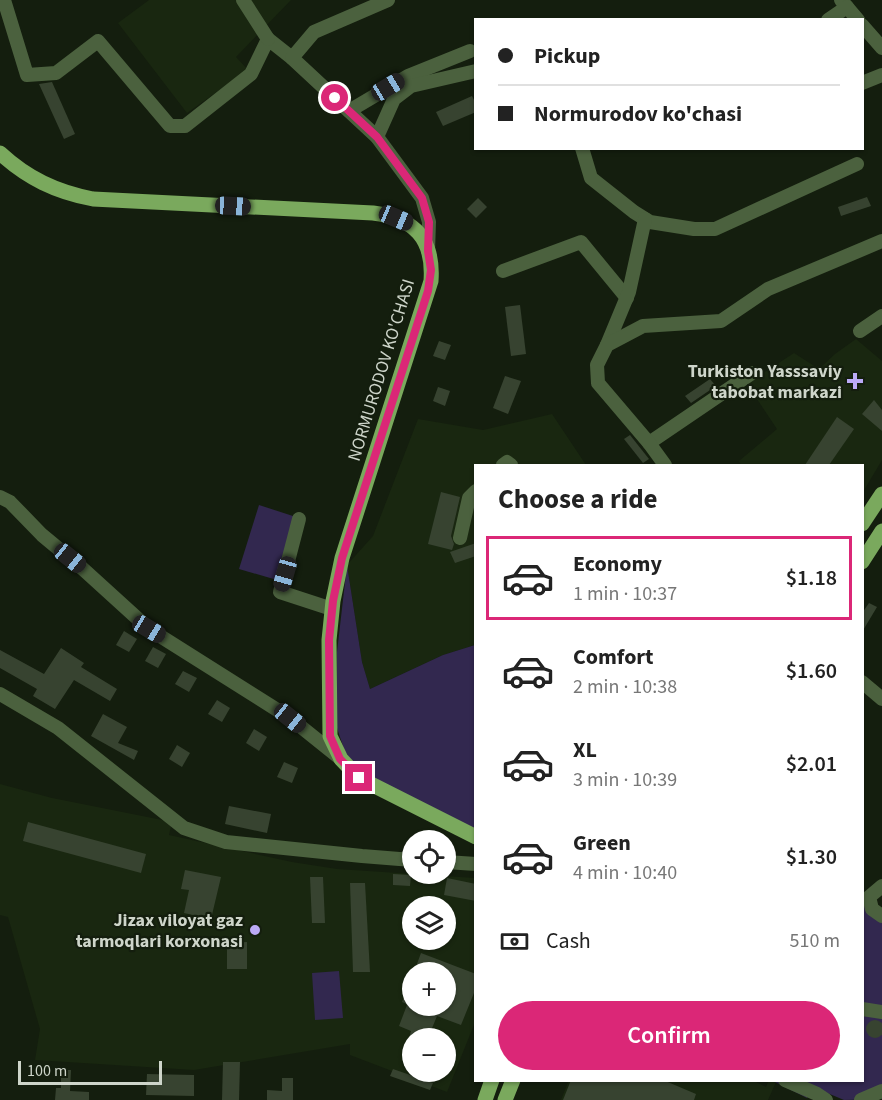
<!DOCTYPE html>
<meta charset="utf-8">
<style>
:root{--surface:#fff;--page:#f2f2f2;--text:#222;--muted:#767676;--line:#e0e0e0;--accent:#db2777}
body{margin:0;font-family:"Source Sans 3",sans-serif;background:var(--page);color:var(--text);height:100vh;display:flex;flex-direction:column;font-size:22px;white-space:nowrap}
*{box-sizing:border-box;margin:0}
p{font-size:20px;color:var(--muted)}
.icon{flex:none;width:33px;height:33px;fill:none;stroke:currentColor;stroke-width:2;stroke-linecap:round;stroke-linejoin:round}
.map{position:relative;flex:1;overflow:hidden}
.sheet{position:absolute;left:474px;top:464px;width:390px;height:618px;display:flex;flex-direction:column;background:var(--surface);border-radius:0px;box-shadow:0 2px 4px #0004}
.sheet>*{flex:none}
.top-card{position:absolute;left:474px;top:18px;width:390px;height:132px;border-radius:0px;box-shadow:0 2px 4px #0004;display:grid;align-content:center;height:132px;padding:0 24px;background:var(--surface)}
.controls{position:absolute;left:402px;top:830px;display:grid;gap:12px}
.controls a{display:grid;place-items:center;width:54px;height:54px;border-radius:50%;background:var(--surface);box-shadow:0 2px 4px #0004;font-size:30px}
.scale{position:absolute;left:18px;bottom:15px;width:144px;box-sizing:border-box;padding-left:6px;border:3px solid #ced5ca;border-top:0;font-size:16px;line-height:21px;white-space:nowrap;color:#ced5ca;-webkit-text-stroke:4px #141e0e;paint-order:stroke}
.end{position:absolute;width:27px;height:27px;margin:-14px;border:8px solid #db2777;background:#fff;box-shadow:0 0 0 3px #fff}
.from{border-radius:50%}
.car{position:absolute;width:18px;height:36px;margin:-18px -9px;border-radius:8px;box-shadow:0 0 4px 2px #0007;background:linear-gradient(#222 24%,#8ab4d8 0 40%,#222 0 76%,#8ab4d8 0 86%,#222 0)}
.top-card b{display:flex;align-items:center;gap:21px;height:57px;font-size:22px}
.top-card b+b{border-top:2px solid var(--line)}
.top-card i{width:15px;height:15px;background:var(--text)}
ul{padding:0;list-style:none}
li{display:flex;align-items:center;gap:18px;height:84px;margin:0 12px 9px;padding:0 12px;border:3px solid transparent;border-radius:0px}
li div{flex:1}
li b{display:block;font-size:22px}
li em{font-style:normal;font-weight:600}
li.on{border-color:var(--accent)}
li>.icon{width:54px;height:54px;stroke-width:1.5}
h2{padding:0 24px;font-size:27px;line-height:72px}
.pay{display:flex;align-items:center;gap:15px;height:66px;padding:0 24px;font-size:22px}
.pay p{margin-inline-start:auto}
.primary-button{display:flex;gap:12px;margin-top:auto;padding:12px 24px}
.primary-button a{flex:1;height:69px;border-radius:36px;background:var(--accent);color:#fff;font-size:24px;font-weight:600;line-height:69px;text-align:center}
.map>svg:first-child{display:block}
.built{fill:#192710;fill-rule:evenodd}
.green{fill:#32284f}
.building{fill:#374330}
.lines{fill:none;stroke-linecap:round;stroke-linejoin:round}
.minor{stroke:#4b613e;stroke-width:14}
.major{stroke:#7aa95d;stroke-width:15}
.route{stroke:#db2777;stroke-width:8}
.poi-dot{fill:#bbaaf6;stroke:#141e0e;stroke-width:2}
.labels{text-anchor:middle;stroke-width:4.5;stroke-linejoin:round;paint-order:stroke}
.street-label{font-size:18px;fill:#ced5ca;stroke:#141e0e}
.poi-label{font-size:18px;font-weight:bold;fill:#ced5ca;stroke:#141e0e;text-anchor:end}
</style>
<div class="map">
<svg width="882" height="1100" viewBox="0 0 882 1100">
<rect width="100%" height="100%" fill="#141e0e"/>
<!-- built -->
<g class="built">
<polygon points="149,0 291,0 236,57 248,70 187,113 118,23"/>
<polygon points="856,339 882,361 882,460 863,492 862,465 741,465 739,461 777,429 747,384 794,353 819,369 835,354"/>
<polygon points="552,414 586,465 476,465 475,645 443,655 370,689 362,662 347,565 373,536 418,419 483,430"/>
<path d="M0 784 52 798 172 822 169 835 292 862 337 869 475 878V1022L447 1092 350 1055V1044L194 1070 35 1060 40 1029 8 917 0 915ZM412 906H446V939H412ZM412 972H446V1005H412ZM412 1038H446V1071H412Z"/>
<polygon points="569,1080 752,1080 766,1087 769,1080 776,1082 768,1100 561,1100"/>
</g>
<!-- green -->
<g class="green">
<polygon points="259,505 296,517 277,580 239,569"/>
<polygon points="347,565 362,662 370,689 443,655 475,645 475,829 367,779 345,752 337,728 337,652"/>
<polygon points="863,904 873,916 882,920 882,1099 844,1100 813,1087 807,1098 771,1080 862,1080"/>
<polygon points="339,971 343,1018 315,1020 312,973"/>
</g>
<!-- building -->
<g class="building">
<polygon points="52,82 75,134 64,139 39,84"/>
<polygon points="472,96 476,104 476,112 443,126 436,112"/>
<polygon points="867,197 871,206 841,216 838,207"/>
<polygon points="478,198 487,207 476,218 467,209"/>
<polygon points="520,305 526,354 511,356 505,307"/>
<polygon points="439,341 451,345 445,360 433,356"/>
<polygon points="505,376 521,381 508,414 493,408"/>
<polygon points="710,379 716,386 691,403 685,396"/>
<polygon points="438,387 450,391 445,406 433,401"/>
<polygon points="874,400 882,410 882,431 862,414"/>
<polygon points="837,417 854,429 829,465 805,465"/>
<polygon points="630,435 649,459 643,463 624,439"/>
<polygon points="441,492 460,497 451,536 454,544 452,550 428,544"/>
<polygon points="476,543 476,556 455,563 450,552"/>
<polygon points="869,603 877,607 862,632 862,613"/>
<polygon points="124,631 137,639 129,652 116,645"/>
<polygon points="153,647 166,654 158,668 145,661"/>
<polygon points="61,648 84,663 81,667 117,689 110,701 74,680 55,709 33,696 37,689 0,668 0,650 44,674"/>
<polygon points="183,671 197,678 189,692 175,684"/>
<polygon points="217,700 230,708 222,722 208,714"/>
<polygon points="103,714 127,727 118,743 138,751 134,760 91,736"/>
<polygon points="254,729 267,737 259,751 246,743"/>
<polygon points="177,745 190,753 182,767 169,759"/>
<polygon points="284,762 298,768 292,783 277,777"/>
<polygon points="229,806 271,814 267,833 225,824"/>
<polygon points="28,822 146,854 141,873 23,841"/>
<polygon points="185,870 221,877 211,919 184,913 189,890 181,889"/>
<polygon points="393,874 411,875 410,886 393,885"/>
<polygon points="310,877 323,877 325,923 312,923"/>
<polygon points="447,878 476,884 476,901 444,895"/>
<polygon points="350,883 365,883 370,972 353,972"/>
<polygon points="247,942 247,969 227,969 227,943"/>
<polygon points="421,953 476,974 476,988 461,1025 437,1016 428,1038 409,1038 411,1031 399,1026 407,1005 409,1005 402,1002 412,976 412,1005 446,1005 446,972 414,972"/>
<circle cx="875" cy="1029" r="9"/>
<polygon points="223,1062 240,1062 239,1100 222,1100"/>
<polygon points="393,1069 433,1083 430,1090 390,1076"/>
<polygon points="61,1070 71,1070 70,1091 89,1092 89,1100 55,1100 56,1088 61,1088"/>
<polygon points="147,1074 194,1075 194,1096 146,1095"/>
<polygon points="282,1078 293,1078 293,1100 267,1100 267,1090 282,1091"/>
<polygon points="571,1080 663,1080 696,1094 694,1100 563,1100"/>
</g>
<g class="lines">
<!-- minor -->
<g class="minor">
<polyline points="4,0 27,75 56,73 98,41 170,126 185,126 251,74 268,39 292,58"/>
<polyline points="243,0 268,39"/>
<polyline points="388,0 314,32 292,58 377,137 422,198 429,222 428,251"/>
<polyline points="841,0 858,20"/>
<polyline points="828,20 847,7"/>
<polyline points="862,25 882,48"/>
<polyline points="862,83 882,75"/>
<polyline points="349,111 408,76 470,51"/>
<polyline points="377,137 394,99 411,86 476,71"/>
<polyline points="582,148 591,178 634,212 650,222 694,229 715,229 857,164"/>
<polyline points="503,271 581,242 627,298"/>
<polyline points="860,331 882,316"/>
<polyline points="607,345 629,292 645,219"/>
<polyline points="649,443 752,373"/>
<polyline points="503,465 507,462 511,465"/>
<polyline points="665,465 649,443 598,383 597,365 607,345 643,326 721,321 768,289 882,241"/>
<polyline points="0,497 10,502 42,535 83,569 149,629 290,718 341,759"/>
<polyline points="299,519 280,592 332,609"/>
<polyline points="460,538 469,498 476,491"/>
<polyline points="862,682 882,699"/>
<polyline points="0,694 58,728 184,828 226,842 362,856 412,860"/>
<polyline points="446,862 476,864"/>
<polyline points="882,886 869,897 872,909 882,916"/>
<polyline points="862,1009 882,1012"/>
<polyline points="785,1080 817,1094 826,1100"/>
<polyline points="861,1100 882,1091"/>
</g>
<!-- major -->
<g class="major">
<path d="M0 153C27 178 56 192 93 199L373 213C414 218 434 238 431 281L342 558 333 601 329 640 330 736 341 759 359 778 476 837"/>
<polyline points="862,524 882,494"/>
<polyline points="862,562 882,531"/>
<polyline points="485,1100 492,1080"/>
<polyline points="505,1100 513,1080"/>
</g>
</g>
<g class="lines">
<!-- route -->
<polyline class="route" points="335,98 377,137 422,198 429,222 428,251 431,270 428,291 342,558 333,601 329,640 330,736 340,759 359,778"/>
</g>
<!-- markers -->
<g class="poi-dot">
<path d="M852 372h6v6h6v6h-6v6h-6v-6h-6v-6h6z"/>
<circle cx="255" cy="930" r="6"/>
</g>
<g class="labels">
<!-- street labels -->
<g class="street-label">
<text transform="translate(381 370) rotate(-73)" y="6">NORMURODOV KO'CHASI</text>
</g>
<!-- poi labels -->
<g class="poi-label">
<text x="842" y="377">Turkiston Yasssaviy<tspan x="842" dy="21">tabobat markazi</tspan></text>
<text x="243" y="926">Jizax viloyat gaz<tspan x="243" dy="21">tarmoqlari korxonasi</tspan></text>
</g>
</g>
</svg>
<div class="controls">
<a><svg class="icon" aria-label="locate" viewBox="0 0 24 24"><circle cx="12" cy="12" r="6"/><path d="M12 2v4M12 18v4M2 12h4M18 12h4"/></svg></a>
<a><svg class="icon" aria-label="layers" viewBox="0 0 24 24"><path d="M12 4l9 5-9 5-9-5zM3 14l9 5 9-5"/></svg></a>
<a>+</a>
<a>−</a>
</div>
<div class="scale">100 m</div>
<i class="end from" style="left:335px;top:98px"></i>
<i class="end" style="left:359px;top:778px"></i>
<i class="car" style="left:388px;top:87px;rotate:59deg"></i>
<i class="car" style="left:233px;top:206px;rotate:93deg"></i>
<i class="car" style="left:396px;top:218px;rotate:113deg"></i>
<i class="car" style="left:70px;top:558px;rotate:129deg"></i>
<i class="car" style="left:285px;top:574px;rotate:196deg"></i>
<i class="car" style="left:149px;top:629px;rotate:121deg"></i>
<i class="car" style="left:290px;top:718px;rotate:129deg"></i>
<div class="top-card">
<b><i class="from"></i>Pickup</b>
<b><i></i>Normurodov ko'chasi</b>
</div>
<section class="sheet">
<h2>Choose a ride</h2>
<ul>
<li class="on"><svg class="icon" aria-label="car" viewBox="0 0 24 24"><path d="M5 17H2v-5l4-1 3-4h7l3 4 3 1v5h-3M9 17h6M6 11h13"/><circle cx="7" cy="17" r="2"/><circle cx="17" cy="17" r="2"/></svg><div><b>Economy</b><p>1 min · 10:37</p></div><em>$1.18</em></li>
<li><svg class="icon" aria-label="car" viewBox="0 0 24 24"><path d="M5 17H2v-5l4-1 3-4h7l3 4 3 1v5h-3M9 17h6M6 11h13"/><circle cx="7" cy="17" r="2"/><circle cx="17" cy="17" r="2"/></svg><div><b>Comfort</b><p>2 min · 10:38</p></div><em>$1.60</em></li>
<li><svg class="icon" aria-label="car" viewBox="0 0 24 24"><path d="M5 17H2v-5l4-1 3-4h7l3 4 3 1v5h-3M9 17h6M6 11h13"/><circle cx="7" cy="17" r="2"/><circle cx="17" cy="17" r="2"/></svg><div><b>XL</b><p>3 min · 10:39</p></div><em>$2.01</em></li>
<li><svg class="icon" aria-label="car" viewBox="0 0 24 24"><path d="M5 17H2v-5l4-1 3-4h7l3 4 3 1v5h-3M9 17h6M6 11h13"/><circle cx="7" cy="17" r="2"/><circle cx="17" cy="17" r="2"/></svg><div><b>Green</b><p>4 min · 10:40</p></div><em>$1.30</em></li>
</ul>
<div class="pay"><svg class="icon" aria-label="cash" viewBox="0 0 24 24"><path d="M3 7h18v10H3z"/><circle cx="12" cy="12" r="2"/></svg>Cash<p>510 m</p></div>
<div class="primary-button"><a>Confirm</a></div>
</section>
</div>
